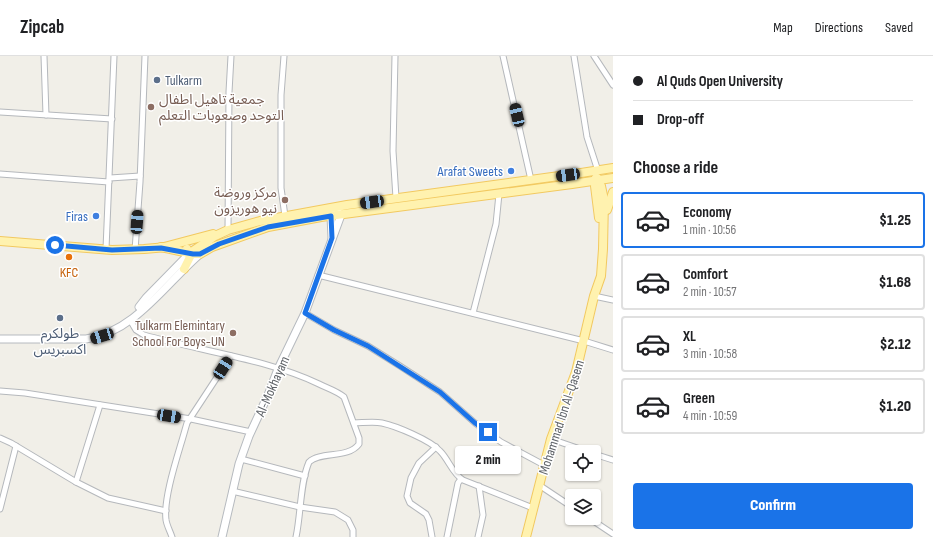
<!DOCTYPE html>
<meta charset="utf-8">
<style>
:root{--surface:#fff;--page:#f6f6f6;--text:#202124;--muted:#757577;--line:#e0e0e0;--accent:#1a73e8}
body{margin:0;font-family:"Sofia Sans Condensed","Noto Sans Arabic",sans-serif;background:var(--page);color:var(--text);height:100vh;display:flex;flex-direction:column;font-size:15px;white-space:nowrap}
*{box-sizing:border-box;margin:0}
p{font-size:13px;color:var(--muted)}
.icon{flex:none;width:22px;height:22px;fill:none;stroke:currentColor;stroke-width:2;stroke-linecap:round;stroke-linejoin:round}
.map{position:relative;flex:1;overflow:hidden}
.sheet{display:flex;flex-direction:column;background:var(--surface);width:320px}
.sheet>*{flex:none}
.hud{display:grid;align-content:center;height:88px;padding:0 20px;background:var(--surface)}
.controls{position:absolute;left:565px;top:389px;display:grid;gap:8px}
.controls a{display:grid;place-items:center;width:36px;height:36px;border-radius:4px;background:var(--surface);box-shadow:0 1px 3px #0004;font-size:20px}
.end{position:absolute;width:18px;height:18px;margin:-9px;border:5px solid #1a73e8;background:#fff;box-shadow:0 0 0 2px #fff}
.from{border-radius:50%}
.bubble{position:absolute;height:28px;border-radius:4px;background:var(--surface);box-shadow:0 1px 3px #0004;font-size:13px;font-weight:800;line-height:28px;text-align:center}
.car{position:absolute;width:12px;height:24px;margin:-12px -6px;border-radius:5px;box-shadow:0 0 3px 1px #0007;background:linear-gradient(#222 24%,#8ab4d8 0 40%,#222 0 76%,#8ab4d8 0 86%,#222 0)}
.hud b{display:flex;align-items:center;gap:14px;height:38px;font-size:15px}
.hud b+b{border-top:1px solid var(--line)}
.hud i{width:10px;height:10px;background:var(--text)}
ul{padding:0;list-style:none}
li{display:flex;align-items:center;gap:12px;height:56px;margin:0 8px 6px;padding:0 12px;border:2px solid var(--line);border-radius:4px}
li div{flex:1}
li b{display:block;font-size:15px}
li em{font-style:normal;font-weight:800}
li.on{border-color:var(--accent)}
li>.icon{width:36px;height:36px;stroke-width:1.5}
h2{padding:0 20px;font-size:18px;line-height:48px}
.button{display:flex;gap:8px;margin-top:auto;padding:8px 20px}
.button a{flex:1;height:46px;border-radius:4px;background:var(--accent);color:#fff;font-size:16px;font-weight:800;line-height:46px;text-align:center}
header{display:flex;align-items:center;gap:24px;box-sizing:border-box;height:56px;padding:0 20px;background:var(--surface);border-bottom:1px solid var(--line)}
header strong{font-size:19px}
nav{display:flex;gap:22px;margin-inline-start:auto;font-size:14px}
main{display:flex;flex:1;min-height:0}
.map>svg:first-child{display:block}
.lines{fill:none;stroke-linecap:round;stroke-linejoin:round}
.street-casing{stroke:#b5b8bc;stroke-width:7}
.secondary-casing{stroke:#b6babf;stroke-width:9}
.primary-casing{stroke:#f2c960;stroke-width:10}
.street{stroke:#fff;stroke-width:5}
.secondary{stroke:#fff;stroke-width:7}
.primary{stroke:#fff2af;stroke-width:8}
.route{stroke:#1a73e8;stroke-width:5}
.service-dot{fill:#5c6f8a;stroke:#fff;stroke-width:1.5}
.education-dot{fill:#8d6e63;stroke:#fff;stroke-width:1.5}
.shop-dot{fill:#3f7fe0;stroke:#fff;stroke-width:1.5}
.food-dot{fill:#e8710a;stroke:#fff;stroke-width:1.5}
.labels{text-anchor:middle;stroke-width:3;stroke-linejoin:round;paint-order:stroke}
.service-label{font-size:14px;fill:#4e5e75;stroke:#fff;text-anchor:start}
.education-label{font-size:14px;fill:#785e54;stroke:#fff;text-anchor:end}
.shop-label{font-size:14px;fill:#366cbe;stroke:#fff;text-anchor:end}
.food-label{font-size:14px;fill:#c56008;stroke:#fff}
.street-label{font-size:14px;fill:#5f6368;stroke:#fff}
</style>
<header>
<strong>Zipcab</strong>
<nav><a>Map</a><a>Directions</a><a>Saved</a></nav>
</header>
<main>
<div class="map">
<svg width="613" height="481" viewBox="0 0 613 481">
<rect width="100%" height="100%" fill="#f1efe8"/>
<g class="lines">
<defs>
<g id="street">
<polyline points="44,0 46,59"/>
<polyline points="284,0 281,39 281,132 285,160"/>
<polyline points="395,0 393,95 396,142"/>
<polyline points="503,0 531,124"/>
<polyline points="574,0 587,81 598,115"/>
<polyline points="594,0 613,29"/>
<polyline points="0,56 112,63"/>
<polyline points="0,118 109,126"/>
<polyline points="110,122 140,120"/>
<polyline points="228,174 229,36 231,0"/>
<polyline points="106,193 114,0"/>
<polyline points="135,194 140,126 145,0"/>
<polyline points="318,219 584,285 613,294"/>
<polyline points="594,240 613,244"/>
<polyline points="305,257 334,274 368,290 400,310 440,336 475,367 501,386 544,409"/>
<polyline points="473,257 496,168 499,138"/>
<path d="M130 264 136 274 144 279C201 295 266 303 319 328 327 332 337 335 344 341L359 382V388C348 403 321 395 309 406 300 427 301 458 296 481"/>
<polyline points="0,335 25,337 191,363 251,376"/>
<path d="M354 367C362 367 373 365 382 367 396 370 430 384 440 395 449 404 452 417 463 424L533 452"/>
<polyline points="0,382 11,387 76,426 108,442 166,455"/>
<polyline points="551,383 589,396"/>
<polyline points="594,398 613,404"/>
<polyline points="241,403 305,420"/>
<polyline points="76,426 100,349"/>
<polyline points="539,429 572,451"/>
<polyline points="232,435 300,451 335,456 348,464 353,474 353,481"/>
<polyline points="0,453 16,390"/>
<polyline points="589,462 613,478"/>
<path d="M172 481C170 475 167 470 166 464 163 441 179 396 185 374L187 367 231 300"/>
<polyline points="432,481 429,464 426,458 410,447 407,440 411,422 419,407 436,391"/>
<polyline points="447,481 458,427 461,423"/>
<polyline points="478,481 483,459 479,430"/>
</g>
<g id="secondary">
<polyline points="332,182 331,160 332,156"/>
<polyline points="139,251 146,242 190,197"/>
<path d="M0 283H86C134 277 166 227 200 198"/>
<polyline points="222,481 239,408 249,380 268,339 278,313 305,257 341,159 337,155"/>
</g>
<g id="primary">
<polyline points="597,122 595,130 599,162"/>
<polyline points="607,154 613,136"/>
<polyline points="0,185 112,194 144,193 167,191"/>
<polyline points="161,191 193,198 200,198 212,191 268,171 321,161 572,128 613,122"/>
<polyline points="164,191 213,178"/>
<polyline points="190,197 215,180 228,174 260,165 347,149 581,117 613,112"/>
<polyline points="184,213 190,201 187,193"/>
<polyline points="526,481 551,383 576,316 594,240 601,220 603,193 604,144 601,130 596,122"/>
</g>
</defs>
<!-- street casing -->
<use href="#street" class="street-casing"/>
<!-- secondary casing -->
<use href="#secondary" class="secondary-casing"/>
<!-- primary casing -->
<use href="#primary" class="primary-casing"/>
<!-- street -->
<use href="#street" class="street"/>
<!-- secondary -->
<use href="#secondary" class="secondary"/>
<!-- primary -->
<use href="#primary" class="primary"/>
</g>
<g class="lines">
<!-- route -->
<polyline class="route" points="55,189 112,194 161,192 193,198 200,198 219,188 268,171 331,160 332,182 305,257 334,274 368,290 440,336 475,367 488,376"/>
</g>
<!-- markers -->
<g class="service-dot">
<circle cx="157" cy="24" r="4"/>
<circle cx="60" cy="262" r="4"/>
</g>
<g class="education-dot">
<circle cx="151" cy="51" r="4"/>
<circle cx="285" cy="144" r="4"/>
<circle cx="233" cy="277" r="4"/>
</g>
<g class="shop-dot">
<circle cx="511" cy="115" r="4"/>
<circle cx="96" cy="160" r="4"/>
</g>
<circle class="food-dot" cx="69" cy="201" r="4"/>
<g class="labels">
<!-- service labels -->
<g class="service-label">
<text x="165" y="29">Tulkarm</text>
<text x="60" y="282" text-anchor="middle">طولكرم<tspan x="60" dy="16">اكسبريس</tspan></text>
</g>
<!-- education labels -->
<g class="education-label">
<text x="159" y="48" text-anchor="start">جمعية تاهيل اطفال<tspan x="159" dy="16">التوحد وصعوبات التعلم</tspan></text>
<text x="277" y="141">مركز وروضة<tspan x="277" dy="16">نيو هوريزون</tspan></text>
<text x="225" y="274">Tulkarm Elemintary<tspan x="225" dy="16">School For Boys-UN</tspan></text>
</g>
<!-- shop labels -->
<g class="shop-label">
<text x="503" y="120">Arafat Sweets</text>
<text x="88" y="165">Firas</text>
</g>
<!-- food labels -->
<g class="food-label">
<text x="69" y="221">KFC</text>
</g>
<!-- street labels -->
<g class="street-label">
<text transform="translate(272 330) rotate(-66)" y="5">Al-Mokhayam</text>
<text transform="translate(561 361) rotate(-72)" y="5">Mohammad Ibn Al-Qasem</text>
</g>
</g>
</svg>
<div class="controls">
<a><svg class="icon" aria-label="locate" viewBox="0 0 24 24"><circle cx="12" cy="12" r="6"/><path d="M12 2v4M12 18v4M2 12h4M18 12h4"/></svg></a>
<a><svg class="icon" aria-label="layers" viewBox="0 0 24 24"><path d="M12 4l9 5-9 5-9-5zM3 14l9 5 9-5"/></svg></a>
</div>
<i class="end from" style="left:55px;top:189px"></i>
<i class="end" style="left:488px;top:376px"></i>
<div class="bubble" style="left:455px;top:390px;width:66px">2 min</div>
<i class="car" style="left:517px;top:59px;rotate:347deg"></i>
<i class="car" style="left:568px;top:119px;rotate:262deg"></i>
<i class="car" style="left:372px;top:146px;rotate:262deg"></i>
<i class="car" style="left:137px;top:166px;rotate:4deg"></i>
<i class="car" style="left:102px;top:280px;rotate:253deg"></i>
<i class="car" style="left:223px;top:312px;rotate:33deg"></i>
<i class="car" style="left:169px;top:360px;rotate:99deg"></i>
</div>
<section class="sheet">
<div class="hud">
<b><i class="from"></i>Al Quds Open University</b>
<b><i></i>Drop-off</b>
</div>
<h2>Choose a ride</h2>
<ul>
<li class="on"><svg class="icon" aria-label="car" viewBox="0 0 24 24"><path d="M5 17H2v-5l4-1 3-4h7l3 4 3 1v5h-3M9 17h6M6 11h13"/><circle cx="7" cy="17" r="2"/><circle cx="17" cy="17" r="2"/></svg><div><b>Economy</b><p>1 min · 10:56</p></div><em>$1.25</em></li>
<li><svg class="icon" aria-label="car" viewBox="0 0 24 24"><path d="M5 17H2v-5l4-1 3-4h7l3 4 3 1v5h-3M9 17h6M6 11h13"/><circle cx="7" cy="17" r="2"/><circle cx="17" cy="17" r="2"/></svg><div><b>Comfort</b><p>2 min · 10:57</p></div><em>$1.68</em></li>
<li><svg class="icon" aria-label="car" viewBox="0 0 24 24"><path d="M5 17H2v-5l4-1 3-4h7l3 4 3 1v5h-3M9 17h6M6 11h13"/><circle cx="7" cy="17" r="2"/><circle cx="17" cy="17" r="2"/></svg><div><b>XL</b><p>3 min · 10:58</p></div><em>$2.12</em></li>
<li><svg class="icon" aria-label="car" viewBox="0 0 24 24"><path d="M5 17H2v-5l4-1 3-4h7l3 4 3 1v5h-3M9 17h6M6 11h13"/><circle cx="7" cy="17" r="2"/><circle cx="17" cy="17" r="2"/></svg><div><b>Green</b><p>4 min · 10:59</p></div><em>$1.20</em></li>
</ul>
<div class="button"><a>Confirm</a></div>
</section>
</main>
